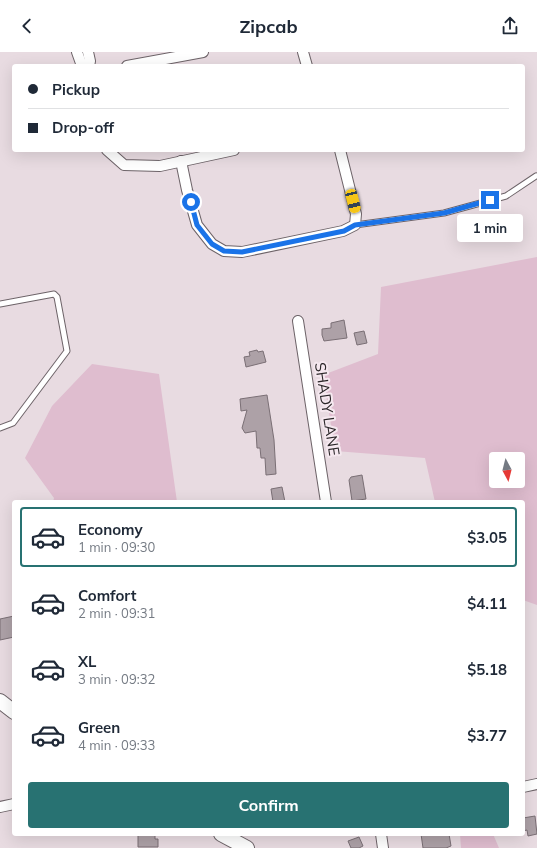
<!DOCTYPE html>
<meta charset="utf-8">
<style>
:root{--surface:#fff;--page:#f6f6f7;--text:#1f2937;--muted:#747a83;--line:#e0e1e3;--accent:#287272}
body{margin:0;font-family:Mulish,sans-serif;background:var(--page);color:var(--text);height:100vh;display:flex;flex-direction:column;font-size:15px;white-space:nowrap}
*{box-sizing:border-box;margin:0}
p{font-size:13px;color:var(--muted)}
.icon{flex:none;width:22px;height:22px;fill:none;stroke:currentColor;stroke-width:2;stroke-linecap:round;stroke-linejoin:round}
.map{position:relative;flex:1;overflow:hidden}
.panel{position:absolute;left:12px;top:448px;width:513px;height:336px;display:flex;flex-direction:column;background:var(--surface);border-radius:4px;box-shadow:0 4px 16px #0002}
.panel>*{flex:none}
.top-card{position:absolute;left:12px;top:12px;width:513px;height:88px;border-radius:4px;box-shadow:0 4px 16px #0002;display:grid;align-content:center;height:88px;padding:0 16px;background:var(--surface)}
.needle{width:26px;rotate:173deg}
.fabs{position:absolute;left:489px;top:400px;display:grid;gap:8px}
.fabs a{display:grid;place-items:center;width:36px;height:36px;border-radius:4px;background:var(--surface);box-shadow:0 4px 16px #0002;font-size:20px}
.end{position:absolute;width:18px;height:18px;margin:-9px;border:5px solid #1a73e8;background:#fff;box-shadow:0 0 0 2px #fff}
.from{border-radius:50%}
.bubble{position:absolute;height:28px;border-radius:4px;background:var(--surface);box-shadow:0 4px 16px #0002;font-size:13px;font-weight:700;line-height:28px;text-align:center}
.car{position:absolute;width:12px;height:24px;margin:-12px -6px;border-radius:5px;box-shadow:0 0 3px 1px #0007;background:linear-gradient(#f5c518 24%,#345 0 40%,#f5c518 0 76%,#345 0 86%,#f5c518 0)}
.top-card b{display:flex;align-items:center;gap:14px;height:38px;font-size:15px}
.top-card b+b{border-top:1px solid var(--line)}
.top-card i{width:10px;height:10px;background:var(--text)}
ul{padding:7px 0 0;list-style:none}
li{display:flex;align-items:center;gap:12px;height:60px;margin:0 8px 6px;padding:0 8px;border:2px solid transparent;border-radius:4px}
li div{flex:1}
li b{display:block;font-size:15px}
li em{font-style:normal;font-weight:700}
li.on{border-color:var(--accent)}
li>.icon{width:36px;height:36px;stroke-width:1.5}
.action{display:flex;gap:8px;margin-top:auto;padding:8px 16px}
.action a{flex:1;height:46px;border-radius:4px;background:var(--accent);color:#fff;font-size:16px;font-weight:700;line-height:46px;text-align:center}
header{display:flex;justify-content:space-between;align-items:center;height:52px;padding:0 16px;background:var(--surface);font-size:18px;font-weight:700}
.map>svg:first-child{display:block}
.green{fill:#dfbdcf;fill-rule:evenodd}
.building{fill:#ada1a7;stroke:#7a6f75}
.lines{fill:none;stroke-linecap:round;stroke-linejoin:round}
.lane-casing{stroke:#6d6368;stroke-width:7}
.street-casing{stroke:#6d6368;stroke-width:12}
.secondary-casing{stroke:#6d6368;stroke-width:16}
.lane{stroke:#fff;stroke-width:5}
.street{stroke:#fff;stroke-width:10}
.secondary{stroke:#fff;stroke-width:14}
.route{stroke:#1a73e8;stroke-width:5}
.labels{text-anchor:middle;stroke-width:4;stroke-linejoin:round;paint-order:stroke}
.street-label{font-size:15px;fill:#292527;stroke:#f5e8ef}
</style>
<header><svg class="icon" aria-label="back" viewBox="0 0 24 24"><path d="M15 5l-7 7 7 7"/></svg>Zipcab<svg class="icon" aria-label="share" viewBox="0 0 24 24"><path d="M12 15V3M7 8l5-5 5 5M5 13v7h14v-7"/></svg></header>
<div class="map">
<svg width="537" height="796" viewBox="0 0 537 796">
<rect width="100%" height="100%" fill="#e8dbe1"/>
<!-- green -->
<g class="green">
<path d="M537 205V553L523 548V450H435L425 406 335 399 323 323 378 302 381 235ZM496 407H518V429H496Z"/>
<polygon points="92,312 159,322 177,450 53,450 54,446 25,406 52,354"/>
<polygon points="460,782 493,782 499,796 461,796"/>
</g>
<!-- building -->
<g class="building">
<polygon points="344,268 347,286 324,289 322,283 322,277 331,276 331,271"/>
<polygon points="364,279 367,291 357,293 354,281"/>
<polygon points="257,298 258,300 263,299 266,310 246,315 244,305 250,304 249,300"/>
<polygon points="267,343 274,388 276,422 266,423 265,406 261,406 260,396 257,396 256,379 245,381 242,376 247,358 241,359 240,347"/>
<polygon points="362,423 366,447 352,449 349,428 351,425"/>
<polygon points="282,435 285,450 273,450 271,437"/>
<polygon points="14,564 14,585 0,588 0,567"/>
<polygon points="535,764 537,782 528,784 527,778 523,779 523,766"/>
<polygon points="138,782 155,782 155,787 158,787 158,795 138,795"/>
<polygon points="421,782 449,782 451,794 446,796 423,796"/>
<polygon points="359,785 363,794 359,796 351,796 348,789"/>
</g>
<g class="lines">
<defs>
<g id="lane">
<polyline points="355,173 444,161 506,144 536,124"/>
<polyline points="0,252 54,242 57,245 67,299 13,371 0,376"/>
</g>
<g id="street">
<polyline points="77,0 82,14"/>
<polyline points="88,0 90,9 89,14"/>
<polyline points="303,0 307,14"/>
<polyline points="127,14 203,0"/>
<polyline points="107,98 124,113 160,114 234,98"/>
<polyline points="181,109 187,138 197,173 212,192 224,199 242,200 343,179 355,173 356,162 340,98"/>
<polyline points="298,269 326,450"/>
<polyline points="523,735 537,732"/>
<polyline points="0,755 14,752"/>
<polyline points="381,782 383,796"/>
</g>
<g id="secondary">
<polyline points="0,649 14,660"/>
<polyline points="221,782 247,796"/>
</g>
</defs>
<!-- lane casing -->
<use href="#lane" class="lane-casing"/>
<!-- street casing -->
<use href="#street" class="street-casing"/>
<!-- secondary casing -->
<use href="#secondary" class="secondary-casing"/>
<!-- lane -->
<use href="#lane" class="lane"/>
<!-- street -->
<use href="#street" class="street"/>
<!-- secondary -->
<use href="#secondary" class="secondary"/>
</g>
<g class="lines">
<!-- route -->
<polyline class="route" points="191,150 197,173 212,192 224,199 242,200 344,179 355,173 444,161 490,148"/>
</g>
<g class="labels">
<!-- street labels -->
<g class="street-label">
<text transform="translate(327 357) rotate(81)" y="5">SHADY LANE</text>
</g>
</g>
</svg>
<div class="fabs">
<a><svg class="needle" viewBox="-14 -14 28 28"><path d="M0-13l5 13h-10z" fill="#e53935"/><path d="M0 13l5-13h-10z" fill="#747a83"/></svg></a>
</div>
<i class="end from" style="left:191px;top:150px"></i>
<i class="end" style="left:490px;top:148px"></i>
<div class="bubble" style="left:457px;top:162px;width:66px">1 min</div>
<i class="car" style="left:353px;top:149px;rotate:166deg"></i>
<div class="top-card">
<b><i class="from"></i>Pickup</b>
<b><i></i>Drop-off</b>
</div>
<section class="panel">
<ul>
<li class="on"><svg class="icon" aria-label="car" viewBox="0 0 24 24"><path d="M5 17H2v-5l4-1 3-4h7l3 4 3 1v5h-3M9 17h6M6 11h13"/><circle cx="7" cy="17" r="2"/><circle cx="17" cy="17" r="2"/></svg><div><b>Economy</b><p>1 min · 09:30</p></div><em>$3.05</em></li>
<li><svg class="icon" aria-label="car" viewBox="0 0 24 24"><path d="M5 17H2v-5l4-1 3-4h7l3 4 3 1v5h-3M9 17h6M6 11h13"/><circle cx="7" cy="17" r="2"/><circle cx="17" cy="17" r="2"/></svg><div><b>Comfort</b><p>2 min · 09:31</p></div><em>$4.11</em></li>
<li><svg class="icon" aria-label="car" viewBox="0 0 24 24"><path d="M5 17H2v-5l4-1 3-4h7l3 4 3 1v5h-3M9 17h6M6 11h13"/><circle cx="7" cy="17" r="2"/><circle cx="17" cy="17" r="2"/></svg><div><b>XL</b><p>3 min · 09:32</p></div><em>$5.18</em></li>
<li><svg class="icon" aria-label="car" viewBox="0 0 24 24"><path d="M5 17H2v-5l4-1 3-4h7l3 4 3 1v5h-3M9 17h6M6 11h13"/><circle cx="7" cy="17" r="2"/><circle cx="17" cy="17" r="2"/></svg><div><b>Green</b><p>4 min · 09:33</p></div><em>$3.77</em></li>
</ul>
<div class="action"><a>Confirm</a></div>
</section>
</div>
